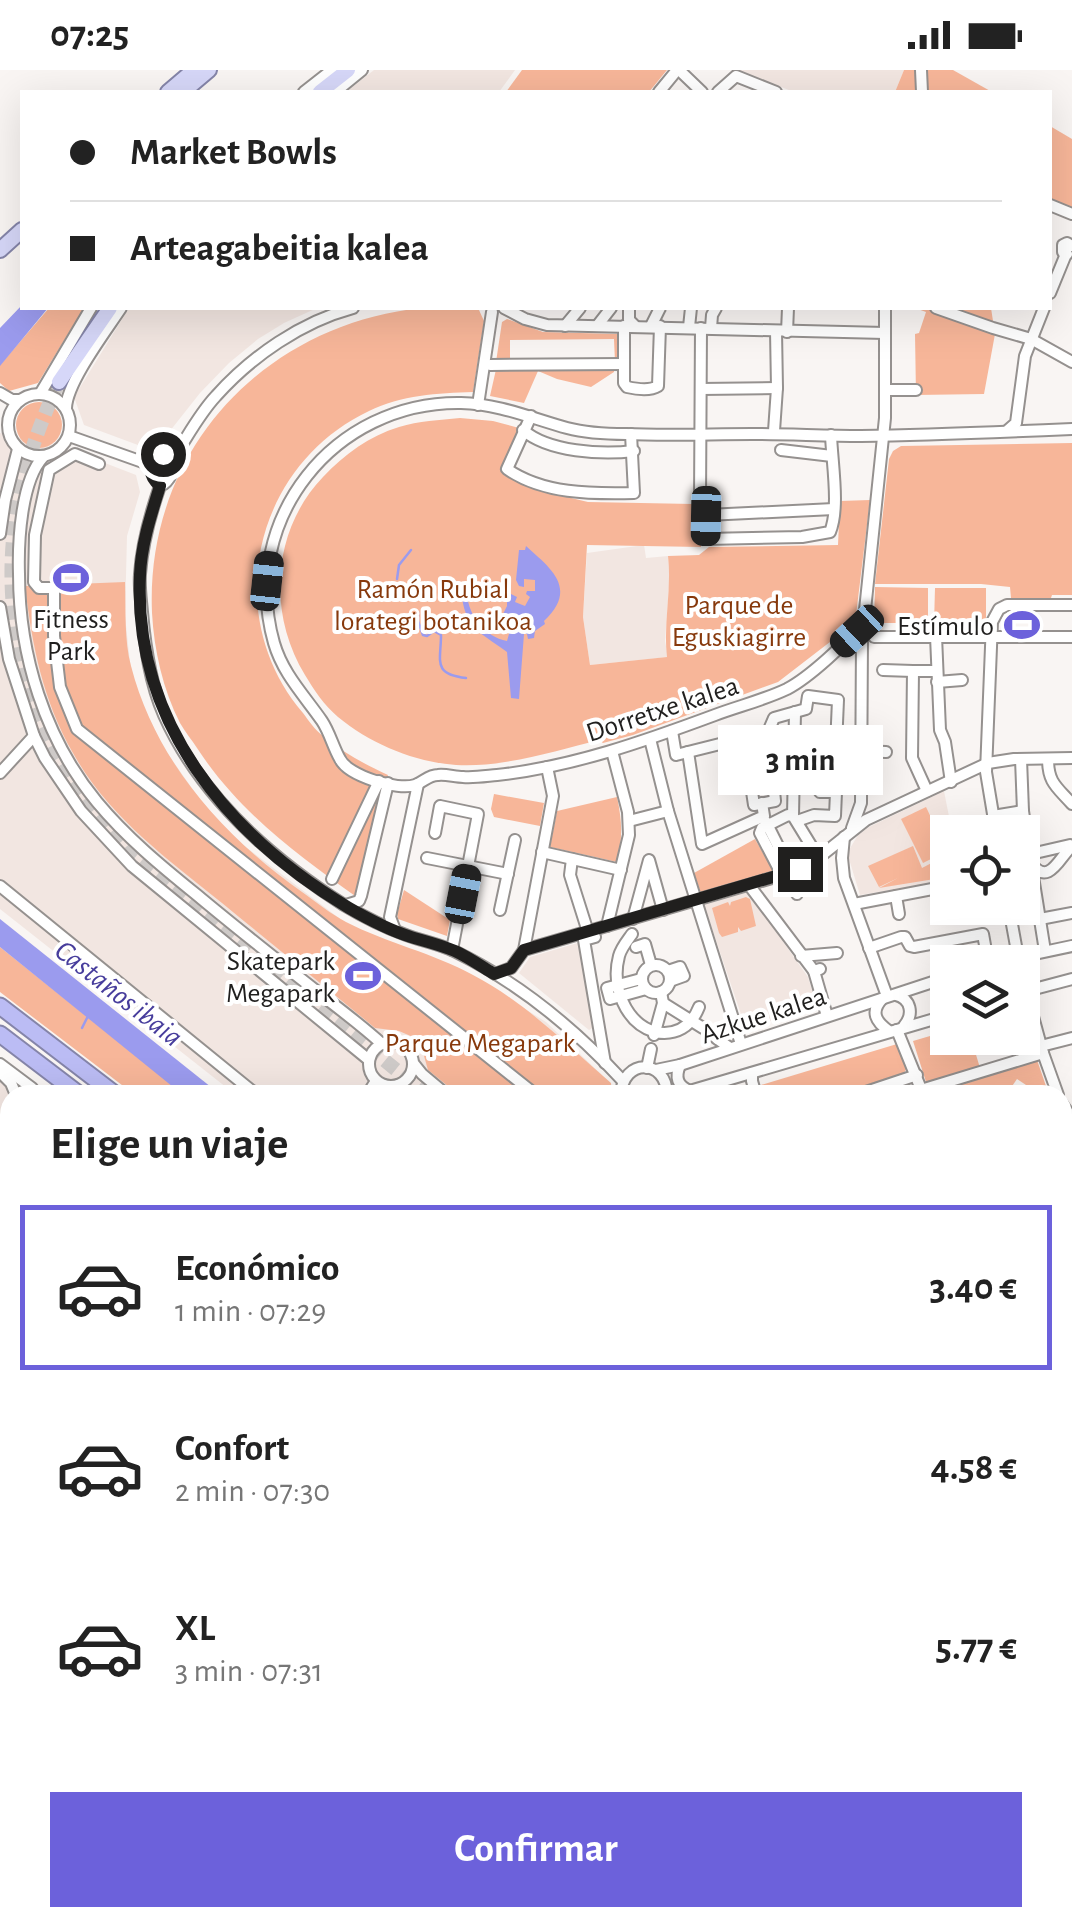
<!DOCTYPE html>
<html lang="es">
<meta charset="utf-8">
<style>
:root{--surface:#fff;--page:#f2f2f2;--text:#222;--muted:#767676;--line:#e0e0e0;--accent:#6c61db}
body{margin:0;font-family:"Alegreya Sans",sans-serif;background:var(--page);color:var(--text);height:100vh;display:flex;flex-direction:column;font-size:38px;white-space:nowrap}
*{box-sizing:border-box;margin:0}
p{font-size:32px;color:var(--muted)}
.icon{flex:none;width:55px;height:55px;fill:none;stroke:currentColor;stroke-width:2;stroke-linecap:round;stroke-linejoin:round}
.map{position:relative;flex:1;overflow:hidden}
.sheet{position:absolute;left:0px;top:1015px;width:1072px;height:842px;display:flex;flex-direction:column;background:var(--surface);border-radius:30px 30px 0 0;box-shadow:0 10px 40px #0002}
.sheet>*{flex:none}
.hud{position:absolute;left:20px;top:20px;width:1032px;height:220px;border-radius:0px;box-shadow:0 10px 40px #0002;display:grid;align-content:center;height:220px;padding:0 50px;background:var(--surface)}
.buttons{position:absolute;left:930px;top:745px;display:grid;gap:20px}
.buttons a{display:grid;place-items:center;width:110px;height:110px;border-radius:0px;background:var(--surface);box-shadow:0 10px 40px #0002;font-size:50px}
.end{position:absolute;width:45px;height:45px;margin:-22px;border:12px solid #201f1e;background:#fff;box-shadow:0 0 0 5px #fff}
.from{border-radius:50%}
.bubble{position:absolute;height:70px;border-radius:0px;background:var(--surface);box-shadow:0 10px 40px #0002;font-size:32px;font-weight:700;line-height:70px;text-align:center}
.car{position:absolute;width:30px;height:60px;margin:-30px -15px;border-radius:12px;box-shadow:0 0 8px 2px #0007;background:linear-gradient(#222 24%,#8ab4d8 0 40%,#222 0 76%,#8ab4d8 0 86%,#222 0)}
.hud b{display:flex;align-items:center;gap:35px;height:95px;font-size:38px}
.hud b+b{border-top:2px solid var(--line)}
.hud i{width:25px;height:25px;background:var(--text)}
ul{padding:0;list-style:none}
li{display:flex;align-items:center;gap:30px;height:165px;margin:0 20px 15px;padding:0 30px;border:5px solid transparent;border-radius:0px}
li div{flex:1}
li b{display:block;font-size:38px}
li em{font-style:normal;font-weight:700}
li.active{border-color:var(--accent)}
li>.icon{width:90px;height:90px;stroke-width:1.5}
h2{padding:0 50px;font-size:45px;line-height:120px}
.cta{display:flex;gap:20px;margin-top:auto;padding:20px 50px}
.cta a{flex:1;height:115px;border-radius:0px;background:var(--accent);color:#fff;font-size:40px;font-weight:700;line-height:115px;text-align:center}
.status{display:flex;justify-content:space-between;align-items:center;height:70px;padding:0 50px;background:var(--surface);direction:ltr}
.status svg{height:28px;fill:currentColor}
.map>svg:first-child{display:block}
.built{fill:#f2e6e1}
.green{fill:#f7b699}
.water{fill:#9b9bee}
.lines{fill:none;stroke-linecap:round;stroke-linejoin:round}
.stream{stroke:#9b9bee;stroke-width:2.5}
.major-tunnel{stroke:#cecac8;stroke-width:14;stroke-dasharray:14 7;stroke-linecap:butt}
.minor-casing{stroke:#95918f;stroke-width:14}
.major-casing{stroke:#8585a9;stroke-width:18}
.highway-casing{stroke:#8585a9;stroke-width:19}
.minor{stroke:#fff;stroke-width:10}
.major{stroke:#d6d7f8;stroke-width:14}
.highway{stroke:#bbbcf4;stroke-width:15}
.route{stroke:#201f1e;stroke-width:12}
.labels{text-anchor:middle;stroke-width:8;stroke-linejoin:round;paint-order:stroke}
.park-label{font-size:28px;fill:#87390c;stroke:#fff}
.poi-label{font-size:28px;fill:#201f1e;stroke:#fff;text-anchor:end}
.street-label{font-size:28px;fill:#201f1e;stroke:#fff}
.water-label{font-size:30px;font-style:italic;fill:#473d9c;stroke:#fff}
</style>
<div class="status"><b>07:25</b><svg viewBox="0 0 49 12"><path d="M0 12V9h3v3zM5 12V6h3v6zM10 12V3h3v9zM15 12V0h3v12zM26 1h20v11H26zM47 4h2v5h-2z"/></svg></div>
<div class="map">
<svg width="1072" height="1856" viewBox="0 0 1072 1856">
<rect width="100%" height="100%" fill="#f9f5f3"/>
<!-- built -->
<g class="built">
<polygon points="374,0 515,0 499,22 346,22"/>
<polygon points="738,0 904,0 895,22 794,22"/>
<polygon points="129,238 317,238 284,253 258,269 229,293 200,323 166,366 146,378 84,355 74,327"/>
<polygon points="0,363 74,381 136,405 140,422 127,466 125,546 130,592 137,623 163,677 201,731 234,768 352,858 461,899 546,952 601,1004 611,1025 236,1025 0,839"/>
<polygon points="644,475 646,488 668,486 670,504 665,571 668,587 590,595 583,547 587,483"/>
<polygon points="944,721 952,762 948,762 947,811 860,825 849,789 849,780 858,765 869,757"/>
<polygon points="748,822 808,907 817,936 746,959 704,835"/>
<polygon points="581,872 596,956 589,960 519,903 530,887"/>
<polygon points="0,991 43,1025 10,1025 10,1528 0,1525"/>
</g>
<!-- green -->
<g class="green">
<polygon points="522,0 667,0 649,22 506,22"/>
<polygon points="904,0 953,0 992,22 895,22"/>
<polygon points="1050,56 1072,69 1072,144 1050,135"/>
<polygon points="49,238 84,238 38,313 9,321 0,313 0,295"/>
<path d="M421 238H461L479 240 484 251 473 322C438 323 401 325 369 341 253 396 220 546 303 643 309 651 315 660 323 666 342 682 366 695 388 705L376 746 358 828C297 785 238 741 197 678 192 670 185 662 180 653 163 620 154 580 152 543 145 381 263 255 421 238Z"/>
<polygon points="915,238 991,238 995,264 984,324 916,325 915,264 919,263 926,242"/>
<polygon points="507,249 543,262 617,264 617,292 615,292 614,269 510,270 510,292 496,292 502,252"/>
<polygon points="497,295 614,295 614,302 591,317 557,309 538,301 524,333 490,326"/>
<circle cx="39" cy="355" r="23"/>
<path d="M460 348 493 351 519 358 502 398 504 405 533 419 588 432 693 434V457L701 458V477L587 475 583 547 590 595 667 587C663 553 672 520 668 486L699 485 709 477 838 475 840 431 870 430 856 545 852 555 778 612 633 665 603 673 599 670C556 681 501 698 456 695 414 692 371 674 338 647 324 635 314 620 305 605 267 543 272 460 323 407 345 384 369 366 399 357 419 351 439 350 460 348Z"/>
<polygon points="1072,373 1072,525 1052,525 1051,528 1011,528 1010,517 981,514 875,514 889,389 893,381 901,376"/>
<path d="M125 512C126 539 124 570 131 596 156 692 223 766 302 822 316 832 331 844 346 852 387 873 433 883 473 905 525 932 567 975 611 1013L612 1025H459L428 1000 422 979 413 967 399 961 375 958C324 916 273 875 222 833 166 788 108 746 73 683 43 631 32 575 25 516Z"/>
<polygon points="875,517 928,518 928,553 874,553"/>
<polygon points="935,518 986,518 986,554 934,554"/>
<polygon points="494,724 544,733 540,756 494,747 491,739"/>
<path d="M617 727C622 750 623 769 617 792L550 777 557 741Z"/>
<polygon points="926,737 947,781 923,793 901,749"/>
<polygon points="755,769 774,802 701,824 694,803"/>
<polygon points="913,776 922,798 947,785 947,807 879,818 898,808 879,817 868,796"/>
<polygon points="404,820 450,850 447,866 398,849 397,844"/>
<polygon points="746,827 750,829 756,856 741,861 738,857 738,862 722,867 719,863 712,838 728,832 730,836 731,832"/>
<polygon points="0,877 185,1025 135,1025 0,922"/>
<polygon points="947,961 948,968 971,968 980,998 927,1015 913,971"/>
<polygon points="897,974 907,998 904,1003 835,1025 764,1025 761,1015"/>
<polygon points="1036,987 1047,1019 1041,1025 1017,1009 1006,1025 992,1017 986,1025 931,1025 930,1020"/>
<polygon points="0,1525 10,1528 10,1848 655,1848 674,1856 0,1856"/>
<polygon points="754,1848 911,1848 921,1856 778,1856"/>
</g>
<!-- water -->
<g class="water">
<polygon points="22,235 22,238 48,238 0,296 0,258"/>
<path d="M526 476C550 498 579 518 544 551L545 554 535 561 534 568 528 569 527 564H524L519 629 511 628 507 582C479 561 465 560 461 520L476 521 477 524 467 525C469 546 485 567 507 571L511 557 496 549 501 548 507 536V522L517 527 515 532 525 536 530 527 526 524 527 521H535V510L524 509V517L519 516 516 510 519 480H525Z"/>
<polygon points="0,849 221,1025 183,1025 0,877"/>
</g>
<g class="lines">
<!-- stream -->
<g class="stream">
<polyline points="397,509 399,495 411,480"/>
<path d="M418 542V551L423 565 427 566 434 561 441 565C441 591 432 604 466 608"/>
<polyline points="82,958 88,946"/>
<polyline points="50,1025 50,1018"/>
<polyline points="0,1130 10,1116"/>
</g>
<!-- major-tunnel -->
<path class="major-tunnel" d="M59 312C16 404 0 486 20 586 26 614 33 641 45 666 65 710 98 747 130 783L427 1025"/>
<defs>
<g id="minor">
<polyline points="679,0 702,22"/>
<polyline points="921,0 922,22"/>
<polyline points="304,22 332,0"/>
<polyline points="335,22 362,0"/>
<polyline points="659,22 677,0"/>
<polyline points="718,22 736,6 776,22"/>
<polyline points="1050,135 1072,144"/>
<polyline points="1067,184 1063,182 1063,175 1067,173 1072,176"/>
<polyline points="1050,223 1066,184"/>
<path d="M353 238C301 252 252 286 216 326 200 343 189 364 176 384 177 394 170 413 160 416 150 445 142 474 140 504 139 517 141 530 142 542 145 577 150 613 164 645 200 726 272 789 344 835 364 847 384 857 406 865 422 871 440 874 456 882 519 913 575 959 623 1011"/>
<polyline points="504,238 525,249 547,255 885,263"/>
<polyline points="629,238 629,250 635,256"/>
<polyline points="936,238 993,258 1031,269 1072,292"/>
<polyline points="565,256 580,238"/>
<polyline points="597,256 611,238"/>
<path d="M624 256V313L627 317C636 319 650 321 658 316L660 256"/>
<polyline points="651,256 660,238"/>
<polyline points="689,257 691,238"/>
<path d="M701 258 700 430 707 445 706 469 802 467 830 462C840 438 832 393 831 365"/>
<polyline points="711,258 712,245 716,238"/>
<polyline points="787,262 788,238"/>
<polyline points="490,295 624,294"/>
<polyline points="701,319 777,318"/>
<polyline points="885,320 916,320"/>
<polyline points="0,323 12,330 20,330"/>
<circle cx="39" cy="355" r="31"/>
<polyline points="40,324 91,238"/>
<polyline points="478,335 492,242"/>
<path d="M66 338C67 312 106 261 121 238"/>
<path d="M531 346 507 399C543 424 591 424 634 423L631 364"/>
<path d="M1072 359C1002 362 932 365 861 366 825 366 788 364 752 364 710 364 668 366 626 364 606 364 586 363 567 358 531 348 499 334 461 333 334 331 239 450 274 573 283 604 304 625 322 651 330 663 333 677 340 689 348 706 398 721 415 715 424 712 428 705 438 705 446 704 455 707 463 707 474 708 486 706 497 705 572 697 645 671 715 645 739 636 764 630 787 619 810 607 846 573 863 553L874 567H1072"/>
<path d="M523 360C548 382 602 385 634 381"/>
<polyline points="1008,360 1016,353 1025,286 1044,238"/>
<polyline points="774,361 777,318 776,261"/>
<polyline points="69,366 151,395"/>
<polyline points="781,380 832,386"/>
<path d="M43 387C21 411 18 472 19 504 19 585 45 669 97 732 126 767 161 796 197 825 234 856 272 886 310 916 334 935 359 953 382 974"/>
<polyline points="99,394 75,384 49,400 35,465 34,512 39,518 54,518 54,566 60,617 77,659 536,1025"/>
<polyline points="151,395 163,384 176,384"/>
<polyline points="707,445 834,439"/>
<polyline points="0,464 5,430 18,379"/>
<polyline points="0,537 9,589 34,666 45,688 81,741 132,796 369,990"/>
<polyline points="936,566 940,660 945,672 951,712"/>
<polyline points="883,600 913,601"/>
<polyline points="937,612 962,610"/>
<polyline points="672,661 676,685 768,662"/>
<polyline points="744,668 754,735 775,731 768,662 774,648 806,639 808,626 838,630 836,676 822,676 820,722 836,722 835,746 814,745 797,751"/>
<polyline points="650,669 668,741 741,974"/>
<polyline points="860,681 886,682"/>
<polyline points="688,682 702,774 764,746 762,733"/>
<polyline points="1021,689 1023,741"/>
<path d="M1048 689C1048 713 1057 717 1072 734"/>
<polyline points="822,696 860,696"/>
<polyline points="0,703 34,666"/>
<polyline points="927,721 912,688 913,601 937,601"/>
<polyline points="793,746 795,642"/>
<path d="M993 746 1023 741 1031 793C1049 818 1060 786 1072 776"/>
<polyline points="629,751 668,741"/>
<polyline points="766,752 791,802"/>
<polyline points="852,758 861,733 862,569 885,348 885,238"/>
<polyline points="996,762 986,702 992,552 999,539 1007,535 1072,535"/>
<polyline points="435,763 440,736 478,744 452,880"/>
<polyline points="844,767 842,788 844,808 887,926"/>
<polyline points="542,782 621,800"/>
<polyline points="1022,786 1070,775"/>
<polyline points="427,788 508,804"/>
<polyline points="572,789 570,805 588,862"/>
<polyline points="1031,794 1045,881"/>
<polyline points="796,801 797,824"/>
<polyline points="782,805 760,763 762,758 788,745 793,746 812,777"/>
<polyline points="332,809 379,711"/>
<polyline points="749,815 814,901"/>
<polyline points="0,816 257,1025"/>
<polyline points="896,826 899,844"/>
<polyline points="854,834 948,816"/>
<polyline points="346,835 359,831 361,826 388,713"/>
<polyline points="1009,838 1018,887"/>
<polyline points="500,840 515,770"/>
<polyline points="978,841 996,838"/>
<polyline points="633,849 649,790 663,840"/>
<polyline points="1040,849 1072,843"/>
<polyline points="607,856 629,765 628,742 612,681"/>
<polyline points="395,860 390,847 418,714"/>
<path d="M632 864C627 871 621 878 619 886 611 916 625 953 655 962L663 933 661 922"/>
<polyline points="595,867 584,870 605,993"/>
<polyline points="636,877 645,874 651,895"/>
<polyline points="869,878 901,867 905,867 910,876 914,877 983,864 988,892"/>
<polyline points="524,880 553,726 547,697"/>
<polyline points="801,886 837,883"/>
<polyline points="997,892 1072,876"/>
<circle cx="656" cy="909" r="14"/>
<polyline points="820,899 814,901 827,946"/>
<polyline points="668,901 680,897 684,906 670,911"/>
<polyline points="495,904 511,898 524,880 796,801 822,785 866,750 988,693 1014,689 1072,688"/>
<polyline points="641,909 607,918 610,929 646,919"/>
<polyline points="1026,921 1043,983 1058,1025"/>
<polyline points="1023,922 1072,909"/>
<path d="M896 925C911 929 914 944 904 956"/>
<path d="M882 929C870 942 876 952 889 961"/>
<polyline points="663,933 703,958"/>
<polyline points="897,960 923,1024"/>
<path d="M654 965 655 962C676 966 691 957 699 937"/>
<polyline points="716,968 730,978"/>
<circle cx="391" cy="994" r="22"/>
<polyline points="1041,976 1072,968"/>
<polyline points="0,994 32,1018 36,1025"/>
<polyline points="414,994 422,1004 447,1025"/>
<path d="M680 995C675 1007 677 1016 690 1021"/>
<polyline points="647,998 651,979"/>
<polyline points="656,1000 680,995 948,907"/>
<polyline points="0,1002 11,1013 16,1025"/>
<polyline points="752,1003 752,1011 756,1025"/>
<polyline points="399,1015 411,1025"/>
<polyline points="921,1020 1043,983"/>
<polyline points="367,1025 376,1011"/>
<path d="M621 1025C622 988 667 988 667 1025"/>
<polyline points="676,1025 948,945"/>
<polyline points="857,1025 917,1005"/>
<polyline points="1062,1034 1072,1048"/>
<polyline points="0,1073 10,1059"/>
<polyline points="0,1087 10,1073"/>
<polyline points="1062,1172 1072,1151"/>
<polyline points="1062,1303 1072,1282"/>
<polyline points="0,1380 10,1389"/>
<polyline points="0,1455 10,1449"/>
<polyline points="0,1539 10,1538"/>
<polyline points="1062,1762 1072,1755"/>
<polyline points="332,1848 352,1856"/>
<polyline points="605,1848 618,1856"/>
<polyline points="727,1848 751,1856"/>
<polyline points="976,1848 980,1856"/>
<polyline points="83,1856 83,1848"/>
</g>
<g id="major">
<polyline points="168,22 194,0"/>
<polyline points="183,22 209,0"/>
<polyline points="320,22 348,0"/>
<polyline points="0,180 22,160"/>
<polyline points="59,312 110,238"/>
<polyline points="0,1192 10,1205"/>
<polyline points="1062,1541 1072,1545"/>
<polyline points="1062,1556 1072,1559"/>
<polyline points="1062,1822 1072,1818"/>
<path d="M984 1848C993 1856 1002 1856 1011 1848"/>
</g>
<g id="highway">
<polyline points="0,936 116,1025"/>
<polyline points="0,964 80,1025"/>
<polyline points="1062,1619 1072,1620"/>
<polyline points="1062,1641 1072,1641"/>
</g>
</defs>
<!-- minor casing -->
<use href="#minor" class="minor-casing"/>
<!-- major casing -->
<use href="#major" class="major-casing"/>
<!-- highway casing -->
<use href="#highway" class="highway-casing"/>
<!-- minor -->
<use href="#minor" class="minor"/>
<!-- major -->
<use href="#major" class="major"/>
<!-- highway -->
<use href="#highway" class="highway"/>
</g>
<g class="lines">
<!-- route -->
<path class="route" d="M163 384C148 392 147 405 160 416 151 445 141 475 140 505 133 652 228 766 349 838 368 849 389 860 411 867 425 871 441 875 455 881 468 887 481 896 494 904L511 898 524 880 800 799"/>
</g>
<!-- icons -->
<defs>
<symbol id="stadium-bare" viewBox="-9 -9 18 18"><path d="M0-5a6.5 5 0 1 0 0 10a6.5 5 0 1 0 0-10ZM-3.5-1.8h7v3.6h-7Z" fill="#6c61db" stroke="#fff" stroke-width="2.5" paint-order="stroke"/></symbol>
</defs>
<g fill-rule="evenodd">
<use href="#stadium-bare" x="46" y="483" width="50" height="50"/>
<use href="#stadium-bare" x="997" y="530" width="50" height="50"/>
<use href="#stadium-bare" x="338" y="881" width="50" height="50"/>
</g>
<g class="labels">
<!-- park labels -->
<g class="park-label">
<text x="433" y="528">Ramón Rubial<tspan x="433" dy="32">lorategi botanikoa</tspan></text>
<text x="739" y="544">Parque de<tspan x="739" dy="32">Eguskiagirre</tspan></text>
<text x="480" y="982">Parque Megapark</text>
</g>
<!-- poi labels -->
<g class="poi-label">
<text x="71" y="558" text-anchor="middle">Fitness<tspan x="71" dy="32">Park</tspan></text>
<text x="994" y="565">Estímulo</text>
<text x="335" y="900">Skatepark<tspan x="335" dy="32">Megapark</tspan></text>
</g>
<!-- street labels -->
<g class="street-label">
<text transform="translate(662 638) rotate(-18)" y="10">Dorretxe kalea</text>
<text transform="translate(763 944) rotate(-18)" y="10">Azkue kalea</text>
</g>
<!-- water labels -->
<g class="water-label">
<text transform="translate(119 923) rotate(38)" y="10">Castaños ibaia</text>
</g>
</g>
</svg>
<div class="buttons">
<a><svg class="icon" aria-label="locate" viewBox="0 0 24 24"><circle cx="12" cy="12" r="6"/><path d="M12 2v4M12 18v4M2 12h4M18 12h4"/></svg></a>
<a><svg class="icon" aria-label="layers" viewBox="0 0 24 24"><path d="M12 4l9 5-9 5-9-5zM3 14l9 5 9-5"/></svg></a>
</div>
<i class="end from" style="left:163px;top:384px"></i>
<i class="end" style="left:800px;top:799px"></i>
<div class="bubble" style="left:718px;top:655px;width:165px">3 min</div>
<i class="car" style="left:706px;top:446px;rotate:181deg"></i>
<i class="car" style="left:267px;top:511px;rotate:6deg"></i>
<i class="car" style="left:857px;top:561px;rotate:227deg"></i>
<i class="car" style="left:463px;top:824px;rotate:11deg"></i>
<div class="hud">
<b><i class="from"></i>Market Bowls</b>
<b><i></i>Arteagabeitia kalea</b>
</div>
<section class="sheet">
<h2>Elige un viaje</h2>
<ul>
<li class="active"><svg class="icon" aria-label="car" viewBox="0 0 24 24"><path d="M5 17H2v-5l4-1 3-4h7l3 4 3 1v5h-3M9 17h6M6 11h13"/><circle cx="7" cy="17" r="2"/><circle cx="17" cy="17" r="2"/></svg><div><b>Económico</b><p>1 min · 07:29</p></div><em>3.40 €</em></li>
<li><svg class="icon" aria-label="car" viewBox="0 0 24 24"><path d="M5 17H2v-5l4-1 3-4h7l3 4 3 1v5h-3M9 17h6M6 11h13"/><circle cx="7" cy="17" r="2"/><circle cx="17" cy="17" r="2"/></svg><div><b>Confort</b><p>2 min · 07:30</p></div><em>4.58 €</em></li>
<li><svg class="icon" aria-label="car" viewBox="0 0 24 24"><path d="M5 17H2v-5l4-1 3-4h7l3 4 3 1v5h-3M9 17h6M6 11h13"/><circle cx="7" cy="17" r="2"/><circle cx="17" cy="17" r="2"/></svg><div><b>XL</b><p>3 min · 07:31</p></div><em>5.77 €</em></li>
</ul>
<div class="cta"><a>Confirmar</a></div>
</section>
</div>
